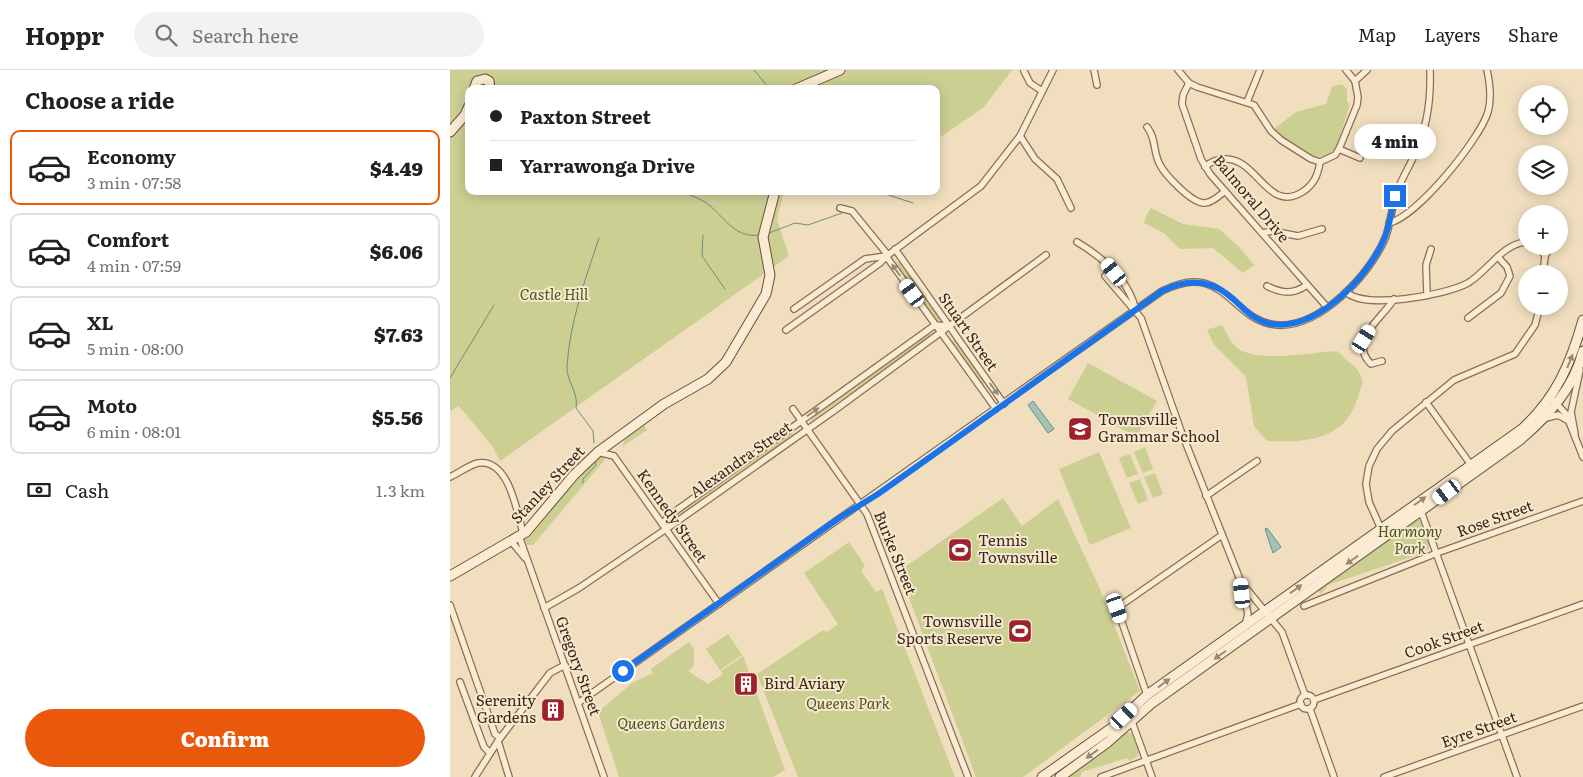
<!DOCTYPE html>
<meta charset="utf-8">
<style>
:root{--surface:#fff;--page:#f2f2f2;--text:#202124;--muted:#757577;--line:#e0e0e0;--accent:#ea580c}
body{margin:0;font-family:Literata,serif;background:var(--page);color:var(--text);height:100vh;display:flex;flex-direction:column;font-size:19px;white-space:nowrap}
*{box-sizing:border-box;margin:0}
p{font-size:16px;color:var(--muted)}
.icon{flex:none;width:28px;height:28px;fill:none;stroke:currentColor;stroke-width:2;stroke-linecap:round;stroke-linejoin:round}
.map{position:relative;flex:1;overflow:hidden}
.sheet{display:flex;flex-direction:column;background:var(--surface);width:450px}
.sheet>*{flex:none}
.banner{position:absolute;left:15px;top:15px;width:475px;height:110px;border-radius:10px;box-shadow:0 2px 12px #0003;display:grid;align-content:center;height:110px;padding:0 25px;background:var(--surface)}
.controls{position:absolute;left:1068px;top:15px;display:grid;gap:10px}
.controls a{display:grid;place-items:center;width:50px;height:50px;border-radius:50%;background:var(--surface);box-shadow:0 2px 12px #0003;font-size:25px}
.end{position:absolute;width:22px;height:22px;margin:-11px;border:6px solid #1a73e8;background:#fff;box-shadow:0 0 0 2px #fff}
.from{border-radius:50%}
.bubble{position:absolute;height:35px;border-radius:18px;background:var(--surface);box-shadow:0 2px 12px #0003;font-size:16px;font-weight:800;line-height:35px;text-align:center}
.car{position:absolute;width:15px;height:30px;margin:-15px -8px;border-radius:6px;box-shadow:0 0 4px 1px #0007;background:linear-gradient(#fff 24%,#345 0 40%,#fff 0 76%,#345 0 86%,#fff 0)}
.banner b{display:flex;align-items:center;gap:18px;height:48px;font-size:19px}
.banner b+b{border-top:1px solid var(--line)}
.banner i{width:12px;height:12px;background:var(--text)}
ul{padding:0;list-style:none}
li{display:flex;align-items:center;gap:15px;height:75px;margin:0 10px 8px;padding:0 15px;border:2px solid var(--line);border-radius:10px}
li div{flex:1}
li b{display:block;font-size:19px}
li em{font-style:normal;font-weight:800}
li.selected{border-color:var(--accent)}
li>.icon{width:45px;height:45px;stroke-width:1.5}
h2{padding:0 25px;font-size:22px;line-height:60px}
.pay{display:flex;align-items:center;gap:12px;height:55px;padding:0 25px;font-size:19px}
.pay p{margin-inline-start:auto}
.cta{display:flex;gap:10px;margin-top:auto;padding:10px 25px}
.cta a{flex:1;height:58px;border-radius:30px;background:var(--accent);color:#fff;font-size:20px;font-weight:800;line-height:58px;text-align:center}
header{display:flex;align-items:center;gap:30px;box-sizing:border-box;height:70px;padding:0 25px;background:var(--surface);border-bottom:1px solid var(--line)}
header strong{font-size:24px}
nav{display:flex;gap:28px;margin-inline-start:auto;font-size:18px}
.search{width:350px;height:45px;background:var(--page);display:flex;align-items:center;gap:12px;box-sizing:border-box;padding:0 18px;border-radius:28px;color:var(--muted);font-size:19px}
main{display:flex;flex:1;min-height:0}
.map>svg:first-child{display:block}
.green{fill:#cccf92}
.water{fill:#a2c2b6;stroke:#699083}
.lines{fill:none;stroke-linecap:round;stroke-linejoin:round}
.stream{stroke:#699083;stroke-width:1}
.street-casing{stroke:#8a6e56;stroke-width:8}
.secondary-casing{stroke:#6b4f39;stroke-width:11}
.street{stroke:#fbebd2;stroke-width:5.5}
.secondary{stroke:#fbebd2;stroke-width:9}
.oneway{fill:#9a8976}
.route{stroke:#1a73e8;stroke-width:6}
.labels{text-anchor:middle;stroke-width:4;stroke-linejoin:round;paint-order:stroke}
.street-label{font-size:15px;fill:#38271b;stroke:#f7e8ce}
.park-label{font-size:15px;font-style:italic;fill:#4d5621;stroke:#f7e8ce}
.poi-label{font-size:15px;fill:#38271b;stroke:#f7e8ce;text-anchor:start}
</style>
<header>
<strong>Hoppr</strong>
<div class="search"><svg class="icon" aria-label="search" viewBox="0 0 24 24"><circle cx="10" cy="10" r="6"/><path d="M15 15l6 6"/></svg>Search here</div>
<nav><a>Map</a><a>Layers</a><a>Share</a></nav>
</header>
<main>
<section class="sheet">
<h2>Choose a ride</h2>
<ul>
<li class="selected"><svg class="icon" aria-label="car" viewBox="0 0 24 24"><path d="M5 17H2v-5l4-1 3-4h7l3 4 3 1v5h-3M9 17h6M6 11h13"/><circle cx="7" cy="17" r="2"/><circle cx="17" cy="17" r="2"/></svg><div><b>Economy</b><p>3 min · 07:58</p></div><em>$4.49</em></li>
<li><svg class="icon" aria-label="car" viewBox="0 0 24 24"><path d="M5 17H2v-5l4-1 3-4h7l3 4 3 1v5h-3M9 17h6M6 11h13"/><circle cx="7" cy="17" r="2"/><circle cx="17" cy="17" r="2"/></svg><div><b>Comfort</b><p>4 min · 07:59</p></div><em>$6.06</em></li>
<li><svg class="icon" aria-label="car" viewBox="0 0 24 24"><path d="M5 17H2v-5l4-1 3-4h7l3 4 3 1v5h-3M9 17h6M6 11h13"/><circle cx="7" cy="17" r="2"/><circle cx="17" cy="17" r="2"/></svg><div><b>XL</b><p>5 min · 08:00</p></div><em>$7.63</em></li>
<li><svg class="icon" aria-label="car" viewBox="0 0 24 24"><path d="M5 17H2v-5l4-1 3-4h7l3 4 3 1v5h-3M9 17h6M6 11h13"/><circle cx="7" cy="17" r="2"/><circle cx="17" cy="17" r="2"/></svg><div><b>Moto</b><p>6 min · 08:01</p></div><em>$5.56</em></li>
</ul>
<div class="pay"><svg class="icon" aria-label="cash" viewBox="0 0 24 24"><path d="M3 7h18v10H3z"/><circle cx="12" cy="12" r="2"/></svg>Cash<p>1.3 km</p></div>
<div class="cta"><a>Confirm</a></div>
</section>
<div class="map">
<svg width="1133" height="707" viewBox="0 0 1133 707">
<rect width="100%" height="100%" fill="#f0debe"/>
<!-- green -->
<g class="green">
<polygon points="0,0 562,0 533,38 486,70 486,19 19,19 19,121 334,121 327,150 339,186 50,391 43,377 9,336 0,341"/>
<polygon points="892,14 897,19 897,31 900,35 886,77 877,86 863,87 834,69 824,59 846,42 876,34 882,17"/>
<polygon points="701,138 733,154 769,159 788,176 804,195 793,203 763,178 730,179 715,164 694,153 696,146"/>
<polygon points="446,192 450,192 490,248 489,251 486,252 445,196"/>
<path d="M772 255C776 261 779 270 784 275 802 295 862 282 887 281L908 300 913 312C909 322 906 336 900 345 881 373 846 372 817 371L804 356 796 307 764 275 757 260Z"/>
<polygon points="478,262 481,267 361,351 362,346"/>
<polygon points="503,270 506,270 536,312 532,316 501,273"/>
<polygon points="638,293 707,331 686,367 618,329"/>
<polygon points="194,355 197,360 172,377 176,365"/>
<polygon points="344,360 342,366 217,453 220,448"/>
<polygon points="695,377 703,399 693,403 684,382"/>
<polygon points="649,382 681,458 640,475 609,399"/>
<polygon points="680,384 688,404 677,408 669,388"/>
<polygon points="150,385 158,386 83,475 76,475 75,469 77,465"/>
<polygon points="705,403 713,424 703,428 694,407"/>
<polygon points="690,409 698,430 688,434 679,413"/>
<polygon points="553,428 572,456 608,429 650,519 690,621 573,707 526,707 449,501"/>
<polygon points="963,450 970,450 980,475 976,482 878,515 871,524 866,520"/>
<polygon points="399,472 415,496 411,501 426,522 432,519 505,707 348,707 307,604 373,560 377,562 388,554 354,503"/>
<polygon points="278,564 292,585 270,600 256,579"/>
<polygon points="239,572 244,579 244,596 238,601 258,614 273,604 271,601 293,586 335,700 323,707 169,707 148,642 182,613 203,603 201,599"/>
<polygon points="676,661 682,664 689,683 687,687 679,691 677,688 632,702 630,707 614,707"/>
</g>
<!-- water -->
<g class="water">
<polygon points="583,331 604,359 598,363 578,335"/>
<polygon points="817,458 831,477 823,483 815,459"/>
</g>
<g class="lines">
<!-- stream -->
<g class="stream">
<polyline points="304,0 320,19"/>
<path d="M228 121C236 124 247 127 255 132 274 145 283 169 310 165"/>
<polyline points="426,121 463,133"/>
<polyline points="319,163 345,153 358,155 392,143"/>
<polyline points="253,165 252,186 275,219"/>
<polyline points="0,308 44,235"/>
<path d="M144 373 143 361 126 338C129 323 116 311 117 296 120 252 135 210 149 168"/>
<polyline points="133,413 133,409 146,395 145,391"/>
</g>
<defs>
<g id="street">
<polyline points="644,0 647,15"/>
<polyline points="728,0 739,13 747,17 804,35 821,61 831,70 861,89 870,92"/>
<polyline points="896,0 905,11"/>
<polyline points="574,1 580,13 592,21"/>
<polyline points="739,13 733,25 732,34 751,89 760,104 876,236"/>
<polyline points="797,32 810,0"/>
<path d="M697 57C706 68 703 80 709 93 714 104 742 134 755 133 763 132 769 126 775 121"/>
<polyline points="570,66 585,89 607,109 621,138"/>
<polyline points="889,79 910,88"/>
<polyline points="870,92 885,85 889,79 907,35 908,27 905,11 917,0"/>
<path d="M755 97C761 91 767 89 776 89 808 89 818 145 854 121 865 113 868 104 870 92"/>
<polyline points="390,138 402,141 438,185"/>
<path d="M939 153C967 147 1030 69 1038 42 1042 28 1040 14 1037 0"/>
<polyline points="813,163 822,161 848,166 872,159"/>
<path d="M627 172C652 187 677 208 685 237"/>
<polyline points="1088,176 1095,186 1093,204"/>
<polyline points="445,179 554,334"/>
<polyline points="1095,186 1101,176"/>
<polyline points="655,206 691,248 731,361 791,512 832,562 855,625"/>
<path d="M817 216C831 223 843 225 857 215"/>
<path d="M896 222C915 240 996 225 1018 213 1038 201 1052 174 1076 172"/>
<polyline points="977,224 976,195 981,179"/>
<polyline points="344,239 415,189 436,186 546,339"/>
<polyline points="1018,248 1051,223 1060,206 1057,197 1048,187"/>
<polyline points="336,260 430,193 438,185 531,116 570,66 603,0"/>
<path d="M932 291 921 294C897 270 933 248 944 229"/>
<polyline points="1104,331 1116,344 1133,387"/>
<polyline points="976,332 1021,395"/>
<polyline points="343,339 417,444 518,707"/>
<polyline points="1096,348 1108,345 1119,351"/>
<polyline points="1125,364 1121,342 1130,300"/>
<polyline points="148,382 164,386 269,534"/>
<path d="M0 407C9 403 19 395 28 393 59 388 67 442 73 463"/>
<polyline points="756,426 807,391"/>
<polyline points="971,441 1067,707"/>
<polyline points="212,454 220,445 485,255 498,256"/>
<polyline points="932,461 919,432 916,414 919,396 927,379 942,361 1004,310 1065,284 1085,255 1090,236"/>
<polyline points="69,466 154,707"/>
<polyline points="61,471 75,488"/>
<polyline points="791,513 798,544 795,555"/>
<polyline points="0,535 45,664 50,668"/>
<polyline points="854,536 987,483 1133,431"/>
<polyline points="94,538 129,518 222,455 385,340 596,185"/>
<polyline points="10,612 34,677 40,683"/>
<polyline points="697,625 667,538 772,465"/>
<circle cx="857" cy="632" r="7"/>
<polyline points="864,630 1133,534"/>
<path d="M128 633 712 221C775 189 780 251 827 255 870 258 921 204 936 166 941 151 942 134 948 119 953 106 961 94 966 81 978 55 981 28 980 0"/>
<polyline points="860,639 884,707"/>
<polyline points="682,652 702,707"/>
<polyline points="48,671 59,707"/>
<polyline points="25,707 48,671 100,603 115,595"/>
<polyline points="651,707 851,634"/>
<polyline points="934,707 1133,636"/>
</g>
<g id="secondary">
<polyline points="24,19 27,11 35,9 39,11 40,19"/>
<polyline points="346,19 390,0"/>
<polyline points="0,62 15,45 19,36"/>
<polyline points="0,506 76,462 124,405 148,382 214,334 258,309 276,292 316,224 320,205 313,167 325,121"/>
<path d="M592 707 663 657 697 625 1072 359C1106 328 1121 293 1133 250"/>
<path d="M610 707 658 672 702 633 1070 370C1098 346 1124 318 1133 281"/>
</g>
</defs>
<!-- street casing -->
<use href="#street" class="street-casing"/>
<!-- secondary casing -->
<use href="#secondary" class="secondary-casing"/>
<!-- street -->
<use href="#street" class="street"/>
<!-- secondary -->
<use href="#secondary" class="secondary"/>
</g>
<!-- one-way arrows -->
<defs><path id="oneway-solid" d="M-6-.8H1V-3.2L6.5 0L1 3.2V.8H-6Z" transform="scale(1.25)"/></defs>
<g class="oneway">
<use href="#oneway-solid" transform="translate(446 200) rotate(-126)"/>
<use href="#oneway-solid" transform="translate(1120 291) rotate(-68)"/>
<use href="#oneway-solid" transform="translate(544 319) rotate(54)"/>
<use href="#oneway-solid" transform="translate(363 342) rotate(-35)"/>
<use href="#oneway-solid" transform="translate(970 431) rotate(-35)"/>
<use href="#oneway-solid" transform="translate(902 490) rotate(144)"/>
<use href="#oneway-solid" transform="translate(846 519) rotate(-36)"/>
<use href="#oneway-solid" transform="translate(770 585) rotate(145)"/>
<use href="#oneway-solid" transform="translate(714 613) rotate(-36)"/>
<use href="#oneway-solid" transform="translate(642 684) rotate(144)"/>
</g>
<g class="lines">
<!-- route -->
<path class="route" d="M173 601 389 448 428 424 483 385 712 221C734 210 757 209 777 224 791 234 799 248 817 253 863 266 920 206 935 167 940 154 942 139 945 126"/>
</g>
<!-- icons -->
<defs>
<symbol id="school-square" viewBox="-11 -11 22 22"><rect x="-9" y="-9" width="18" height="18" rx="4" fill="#9c222d" stroke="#f7e8ce"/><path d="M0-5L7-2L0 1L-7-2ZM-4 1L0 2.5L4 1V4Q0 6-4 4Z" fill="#fff"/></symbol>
<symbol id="stadium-square" viewBox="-11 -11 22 22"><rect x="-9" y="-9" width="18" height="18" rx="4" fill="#9c222d" stroke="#f7e8ce"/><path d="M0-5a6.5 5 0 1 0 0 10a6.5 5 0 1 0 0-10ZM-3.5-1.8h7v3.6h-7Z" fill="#fff"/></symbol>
<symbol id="building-square" viewBox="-11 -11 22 22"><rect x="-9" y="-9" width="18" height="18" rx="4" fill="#9c222d" stroke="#f7e8ce"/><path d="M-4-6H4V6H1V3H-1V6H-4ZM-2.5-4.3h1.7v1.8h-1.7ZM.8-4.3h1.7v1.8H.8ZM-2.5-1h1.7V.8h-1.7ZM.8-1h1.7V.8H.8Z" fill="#fff"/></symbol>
</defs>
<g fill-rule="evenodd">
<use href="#school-square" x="616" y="345" width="28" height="28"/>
<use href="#stadium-square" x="496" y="466" width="28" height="28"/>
<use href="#stadium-square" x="556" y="547" width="28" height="28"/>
<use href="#building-square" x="282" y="600" width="28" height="28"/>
<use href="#building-square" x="89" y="626" width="28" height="28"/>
</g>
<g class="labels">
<!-- street labels -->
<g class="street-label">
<text transform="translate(801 129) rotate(50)" y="5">Balmoral Drive</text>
<text transform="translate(518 262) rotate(55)" y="5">Stuart Street</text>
<text transform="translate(291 390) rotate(-35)" y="5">Alexandra Street</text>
<text transform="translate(98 415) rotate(-47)" y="5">Stanley Street</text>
<text transform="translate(222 446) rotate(55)" y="5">Kennedy Street</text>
<text transform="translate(1045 449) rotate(-20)" y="5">Rose Street</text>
<text transform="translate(445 483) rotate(68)" y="5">Burke Street</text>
<text transform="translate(994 570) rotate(-20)" y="5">Cook Street</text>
<text transform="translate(128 596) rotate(70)" y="5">Gregory Street</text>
<text transform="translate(1029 660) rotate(-20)" y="5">Eyre Street</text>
</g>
<!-- park labels -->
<g class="park-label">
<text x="104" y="230">Castle Hill</text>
<text x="960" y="467">Harmony<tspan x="960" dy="17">Park</tspan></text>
<text x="398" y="639">Queens Park</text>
<text x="221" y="659">Queens Gardens</text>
</g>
<!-- poi labels -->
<g class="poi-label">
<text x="648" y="355">Townsville<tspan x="648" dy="17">Grammar School</tspan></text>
<text x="528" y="476">Tennis<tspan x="528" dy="17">Townsville</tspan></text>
<text x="552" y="557" text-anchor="end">Townsville<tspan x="552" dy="17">Sports Reserve</tspan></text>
<text x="314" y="619">Bird Aviary</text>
<text x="86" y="636" text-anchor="end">Serenity<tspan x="86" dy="17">Gardens</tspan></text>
</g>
</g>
</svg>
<div class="controls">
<a><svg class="icon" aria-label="locate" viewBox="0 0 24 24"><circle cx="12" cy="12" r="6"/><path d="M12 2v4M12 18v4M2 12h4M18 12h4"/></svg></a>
<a><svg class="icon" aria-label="layers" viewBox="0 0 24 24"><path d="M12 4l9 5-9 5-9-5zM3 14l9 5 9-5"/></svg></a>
<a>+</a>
<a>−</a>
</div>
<i class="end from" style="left:173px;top:601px"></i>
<i class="end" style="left:945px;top:126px"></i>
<div class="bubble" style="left:904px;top:54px;width:82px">4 min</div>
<i class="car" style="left:664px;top:202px;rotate:321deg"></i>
<i class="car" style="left:462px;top:223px;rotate:324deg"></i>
<i class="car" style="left:914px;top:269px;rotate:32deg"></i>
<i class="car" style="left:997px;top:422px;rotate:233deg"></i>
<i class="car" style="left:792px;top:523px;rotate:354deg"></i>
<i class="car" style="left:667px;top:538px;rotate:161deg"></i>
<i class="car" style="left:674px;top:646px;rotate:47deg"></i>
<div class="banner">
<b><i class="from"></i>Paxton Street</b>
<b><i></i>Yarrawonga Drive</b>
</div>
</div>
</main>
